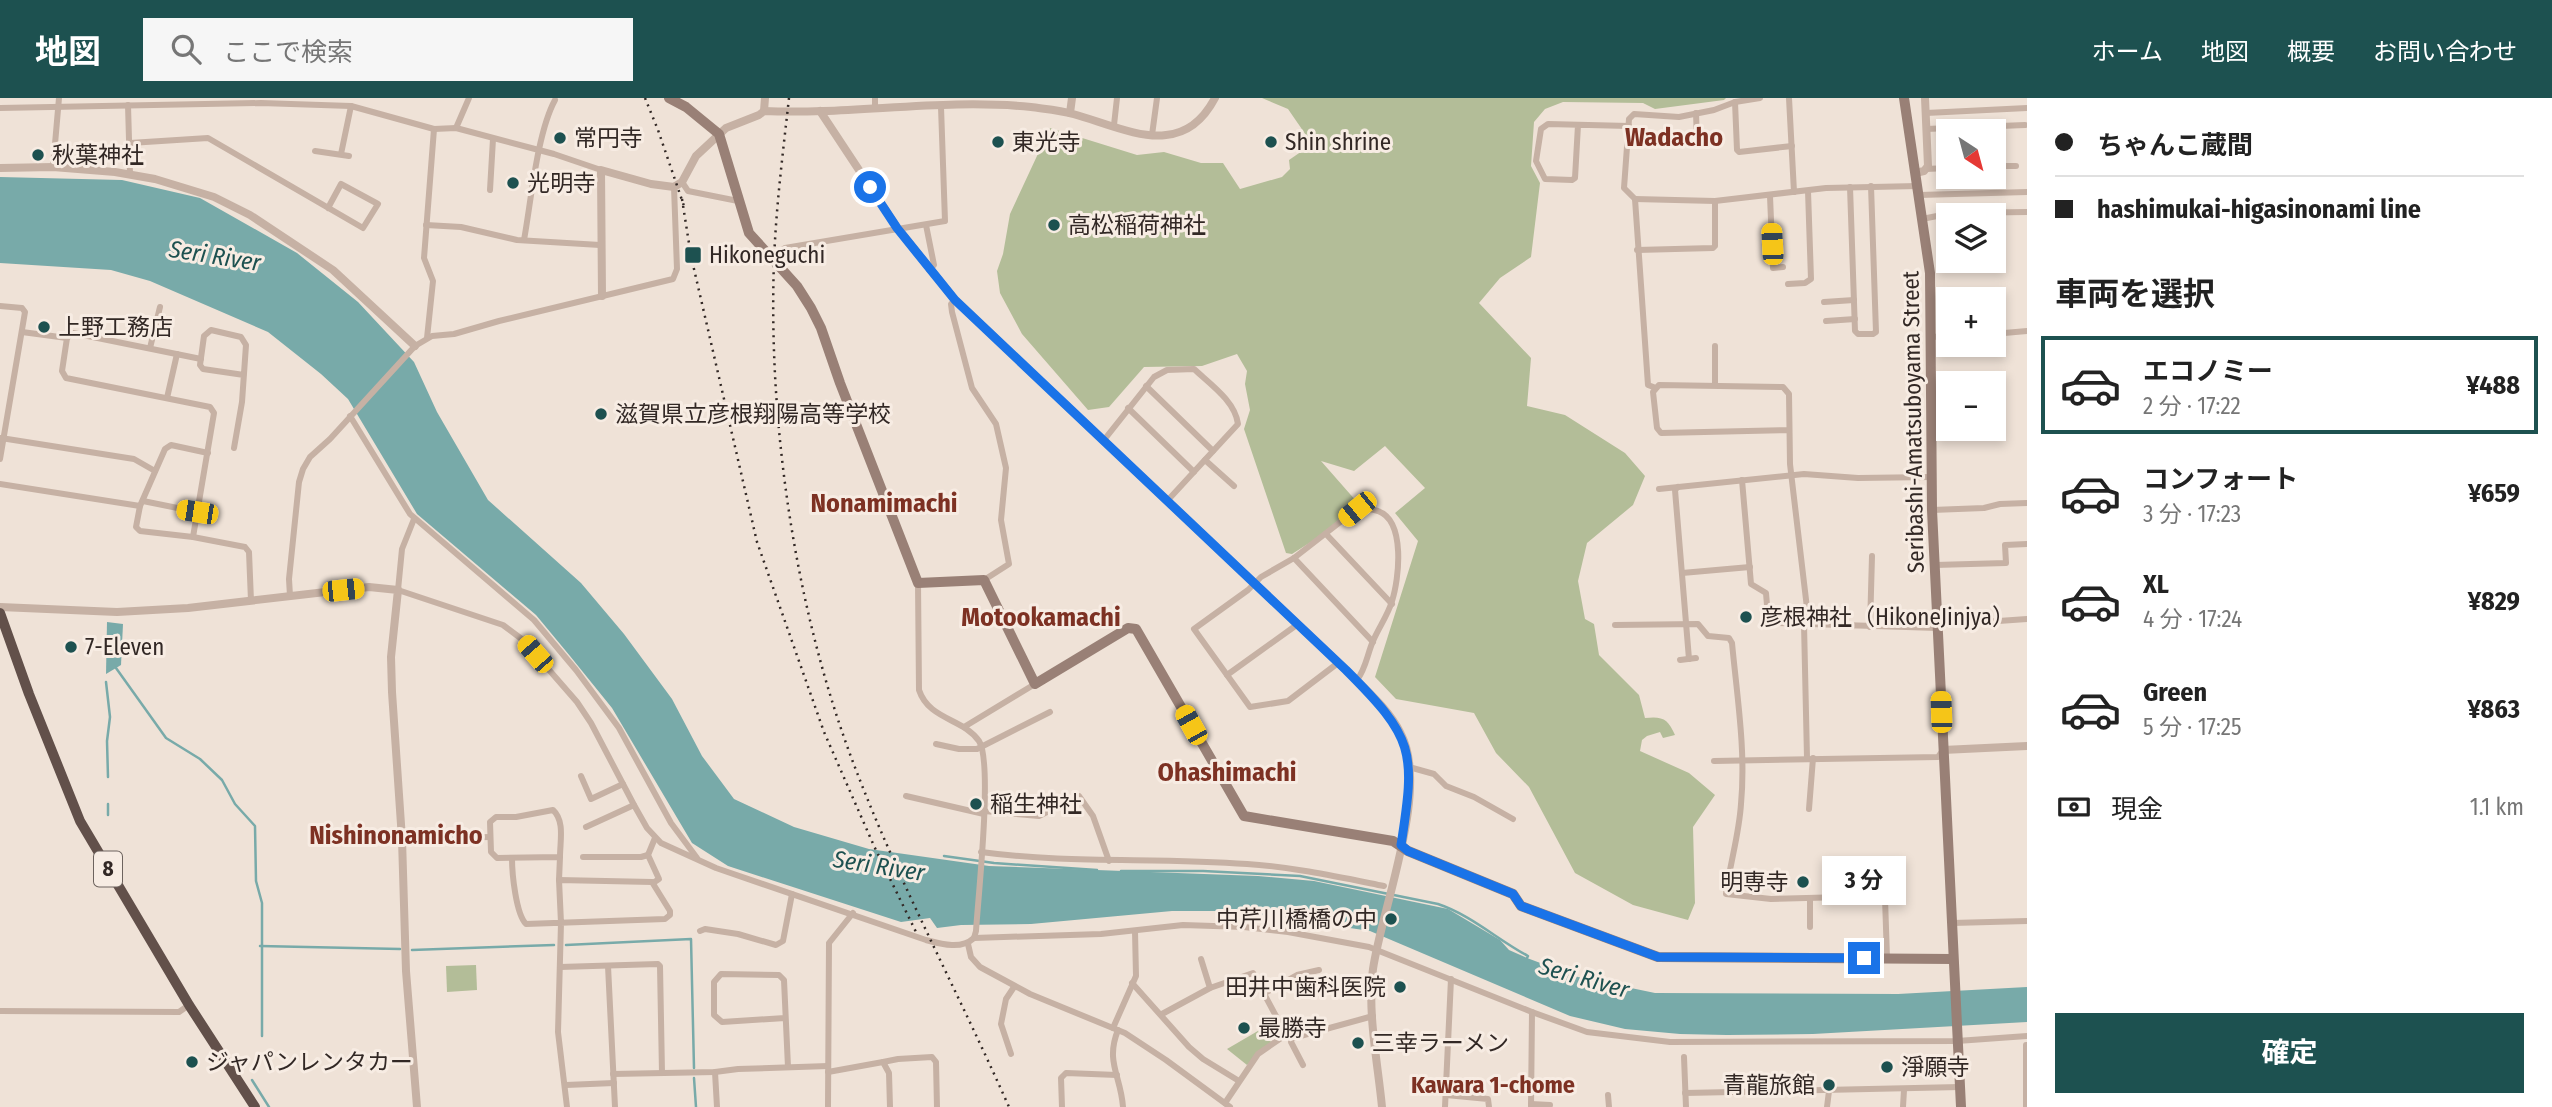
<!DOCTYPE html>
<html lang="ja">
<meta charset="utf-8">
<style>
:root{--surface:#fff;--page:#f6f6f6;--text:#222;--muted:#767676;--line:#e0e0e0;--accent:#1d5150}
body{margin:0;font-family:"Fira Sans Condensed","Noto Sans JP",sans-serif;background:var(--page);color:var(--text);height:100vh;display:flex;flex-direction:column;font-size:26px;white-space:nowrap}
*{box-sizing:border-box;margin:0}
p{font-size:23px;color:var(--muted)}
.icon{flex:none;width:38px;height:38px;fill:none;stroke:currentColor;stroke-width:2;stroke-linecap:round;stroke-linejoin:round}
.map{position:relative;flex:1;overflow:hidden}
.panel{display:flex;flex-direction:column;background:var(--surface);width:525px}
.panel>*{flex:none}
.top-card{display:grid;align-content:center;height:154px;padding:0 28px;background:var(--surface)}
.needle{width:46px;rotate:144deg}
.buttons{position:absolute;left:1936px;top:21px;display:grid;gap:14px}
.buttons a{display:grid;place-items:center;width:70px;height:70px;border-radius:0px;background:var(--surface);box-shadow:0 4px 10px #0003;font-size:35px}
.end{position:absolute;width:32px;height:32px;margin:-16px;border:9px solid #1a73e8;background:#fff;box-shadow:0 0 0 4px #fff}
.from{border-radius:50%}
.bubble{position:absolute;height:49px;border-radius:0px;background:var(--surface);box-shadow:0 4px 10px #0003;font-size:23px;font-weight:700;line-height:49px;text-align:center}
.car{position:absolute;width:21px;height:42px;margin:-21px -10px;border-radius:9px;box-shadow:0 0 5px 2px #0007;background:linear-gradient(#f5c518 24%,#345 0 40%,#f5c518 0 76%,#345 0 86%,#f5c518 0)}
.top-card b{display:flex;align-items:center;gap:24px;height:66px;font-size:26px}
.top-card b+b{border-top:2px solid var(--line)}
.top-card i{width:18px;height:18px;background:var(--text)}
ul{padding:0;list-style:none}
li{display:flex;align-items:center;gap:21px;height:98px;margin:0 14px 10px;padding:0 14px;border:4px solid transparent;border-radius:0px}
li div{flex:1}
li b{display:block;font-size:26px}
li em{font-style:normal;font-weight:700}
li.on{border-color:var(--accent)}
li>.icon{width:63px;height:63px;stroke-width:1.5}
h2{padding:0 28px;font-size:32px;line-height:84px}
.pay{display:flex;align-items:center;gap:18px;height:77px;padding:0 28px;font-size:26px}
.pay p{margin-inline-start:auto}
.action{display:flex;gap:14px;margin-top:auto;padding:14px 28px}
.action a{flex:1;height:80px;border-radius:0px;background:var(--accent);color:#fff;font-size:28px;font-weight:700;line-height:80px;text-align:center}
header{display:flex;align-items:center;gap:42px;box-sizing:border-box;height:98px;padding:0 35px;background:var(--accent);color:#fff}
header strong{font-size:33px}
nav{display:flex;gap:38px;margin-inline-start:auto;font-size:24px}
.search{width:490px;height:63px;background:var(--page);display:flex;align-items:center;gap:18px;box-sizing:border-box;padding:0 24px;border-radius:0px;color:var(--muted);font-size:26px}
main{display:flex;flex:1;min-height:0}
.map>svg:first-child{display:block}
.green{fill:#b3bd98}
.water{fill:#78aaa9}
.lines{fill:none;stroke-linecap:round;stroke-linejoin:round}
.stream{stroke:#78aaa9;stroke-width:2.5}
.minor{stroke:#c6b1a4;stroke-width:6}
.tertiary{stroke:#c6b1a4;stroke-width:8}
.secondary{stroke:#998076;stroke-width:10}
.trunk{stroke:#62504a;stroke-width:10}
.rail{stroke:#322825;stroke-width:2.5;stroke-dasharray:2 5;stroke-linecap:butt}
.route{stroke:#1a73e8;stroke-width:9}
.poi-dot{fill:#1d5150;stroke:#f7ece3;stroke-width:2.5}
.labels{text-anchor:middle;stroke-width:6;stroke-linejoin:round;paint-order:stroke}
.shield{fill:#f7ece3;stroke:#6d635e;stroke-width:2}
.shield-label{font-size:21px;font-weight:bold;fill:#322825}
.poi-label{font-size:23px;fill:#322825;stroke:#f7ece3;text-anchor:start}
.street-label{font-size:23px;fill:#322825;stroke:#f7ece3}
.water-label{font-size:24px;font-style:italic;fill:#1d5150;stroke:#f7ece3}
.neighbourhood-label{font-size:24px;font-weight:bold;fill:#7d3123;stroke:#f7ece3}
.quarter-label{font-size:26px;font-weight:bold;fill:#7d3123;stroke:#f7ece3}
</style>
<header>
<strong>地図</strong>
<div class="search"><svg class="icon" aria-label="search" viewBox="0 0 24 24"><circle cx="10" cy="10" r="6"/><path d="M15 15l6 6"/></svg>ここで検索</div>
<nav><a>ホーム</a><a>地図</a><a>概要</a><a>お問い合わせ</a></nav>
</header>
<main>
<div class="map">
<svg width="2027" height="1009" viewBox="0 0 2027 1009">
<rect width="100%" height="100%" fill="#efe2d7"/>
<!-- green -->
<g class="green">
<path d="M1262 0H1726L1724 2 1655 11 1643 5 1563 4 1545 11 1534 24 1531 68 1540 85 1531 159 1500 180 1479 205 1531 260 1527 308 1565 317 1625 355 1645 378 1633 407 1587 445 1578 483 1585 521 1594 526 1599 557 1639 597 1645 620C1663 618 1668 621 1675 637L1663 640 1660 634 1647 638 1642 642 1640 653 1689 675 1715 697 1693 729 1695 805 1688 822 1633 807 1575 775 1529 689 1496 655 1474 615 1396 601 1375 579 1418 443 1395 415 1425 390 1385 348 1354 373 1321 363 1357 404 1325 435 1292 456 1286 455 1244 331 1250 312 1245 286 1247 273 1237 256 1202 268 1144 269 1109 309 1088 312 1022 236 1000 195 997 173 1003 156 1010 116 1050 30 1137 57 1164 54 1201 65H1223L1240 91 1282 79 1290 71 1289 62 1305 51 1308 40 1288 11Z"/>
<polygon points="476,867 477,892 447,894 446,868"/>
<polygon points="1263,930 1271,944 1247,967 1227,951"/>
</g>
<!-- water -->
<g class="water">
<polygon points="0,79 122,82 200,100 297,155 358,204 414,264 437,314 488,402 581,485 624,536 672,601 702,658 734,701 794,729 869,751 989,768 1258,778 1314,783 1448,811 1500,842 1509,852 1527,860 1578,879 1655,895 1898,896 2027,889 2027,924 1813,936 1727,937 1680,936 1625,931 1570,918 1370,833 1237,813 1172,813 1031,826 961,827 937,830 930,820 901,824 728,768 692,745 612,610 570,558 536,517 417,416 348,301 321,276 268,234 150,183 111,172 0,165"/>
<polygon points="107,524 123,526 121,567 106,576"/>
</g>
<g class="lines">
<!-- stream -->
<g class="stream">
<polyline points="116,570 166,640 200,661 222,682 235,706 255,728 256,783 262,805 262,938"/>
<polyline points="106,584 110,619 107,643 108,679"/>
<polyline points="108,706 108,717"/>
<polyline points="944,758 994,765 1097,772"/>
<path d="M1121 773H1203L1300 778 1438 806C1471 817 1498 842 1528 858L1527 860"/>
<polyline points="566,847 691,841 694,970"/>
<polyline points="260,848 400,851"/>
<polyline points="412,852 554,847"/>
<polyline points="694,980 696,1009"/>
<polyline points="252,982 269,1009"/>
</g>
<!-- minor -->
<g class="minor">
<polyline points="1789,0 1794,94"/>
<polyline points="1735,4 1737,52 1739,54 1792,48"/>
<polyline points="128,7 130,76"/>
<polyline points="875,9 875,0"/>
<polyline points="0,10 261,5 351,8 434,31 456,30 554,56 601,72"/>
<polyline points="1696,15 1697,44"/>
<polyline points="1926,15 2027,10"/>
<polyline points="1114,27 1117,0"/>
<polyline points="1578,27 1575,80 1572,82 1545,81 1536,63 1541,31 1548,26 1629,28"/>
<polyline points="456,30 469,0"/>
<polyline points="1926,31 2025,27"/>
<polyline points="1152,37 1157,0"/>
<polyline points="130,45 208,40 363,130 378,106 341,86 328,110"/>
<polyline points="315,53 349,58"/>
<polyline points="341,56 351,8"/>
<polyline points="1993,68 2016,68"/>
<polyline points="53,69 59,0"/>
<polyline points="1926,71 1948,70"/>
<polyline points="682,84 688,93 738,103"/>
<polyline points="1850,89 1855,233 1858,236 1873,236 1876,234 1871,88"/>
<polyline points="490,92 493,41"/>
<polyline points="1919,97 2027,94"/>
<polyline points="1770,98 1773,170 1783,169"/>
<polyline points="1635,101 1715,103 1826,90 1918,88"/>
<polyline points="1922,121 1952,115 2027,114"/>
<polyline points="426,127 461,129 517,142 600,147"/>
<polyline points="926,127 934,167 929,172"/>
<path d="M524 142C531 104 537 35 555 2"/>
<polyline points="1637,152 1713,150 1715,148 1715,103"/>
<polyline points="781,153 785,150 945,123 941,9"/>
<polyline points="1788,186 1805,185 1811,181 1808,93"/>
<polyline points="955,202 951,206 952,214 972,290 996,326 1006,370 1001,422 1009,466 984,482"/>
<polyline points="1824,204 1854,202"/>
<polyline points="0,208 22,210 25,214 0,361"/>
<polyline points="1826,223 1855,221"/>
<polyline points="22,234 67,240 73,235 201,261"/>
<polyline points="1993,236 2027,233"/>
<polyline points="1931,239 1948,238"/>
<polyline points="67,240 62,273 66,280 210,309 214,315 193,439"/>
<polyline points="427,240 433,183 424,160 434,31"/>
<polyline points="150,250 160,209"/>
<polyline points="1715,286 1715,248"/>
<polyline points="1146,288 1213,353"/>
<polyline points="1656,290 1648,287 1635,101 1624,90 1629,21 1634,16 1679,19 1714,12 1735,4 1760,0"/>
<polyline points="167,300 177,256"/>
<polyline points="1128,310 1194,374"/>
<polyline points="350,318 410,416 534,522 576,572 619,630 671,725 697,760"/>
<polyline points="1789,332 1661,335 1657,330 1653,294 1659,287 1783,289 1789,296 1790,366 1809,527"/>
<polyline points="1,340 134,361 155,373"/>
<path d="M1104 342 1154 279 1167 272 1194 271C1210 286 1235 303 1238 326L1168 402"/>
<polyline points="234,350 242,304 246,247 241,239 211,232 204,238 200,267 203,271 244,277"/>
<polyline points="208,355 171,347 165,351 140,408 136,429 140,433 193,439 245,449 249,454 251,503"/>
<polyline points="1205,362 1234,388"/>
<polyline points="1742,382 1751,486 1766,495 1768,519 1774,525 1938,530 1942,527 2027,521"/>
<polyline points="0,386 140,408"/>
<polyline points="1678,389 1675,392 1689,561"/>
<polyline points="1659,391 1804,376 1858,380 1931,379"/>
<polyline points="143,403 197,414"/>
<polyline points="1932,412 1984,410 2000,406 2027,405"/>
<path d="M414 421 402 451 398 492 503 527 523 542 577 604 591 625 634 707 647 730 661 745 716 770 926 842C941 846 961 852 974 840L976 833C978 800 993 664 979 643 963 620 929 622 919 592L918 485"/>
<polyline points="1326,436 1392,506"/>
<polyline points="1294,460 1373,544"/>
<polyline points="1935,467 2006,465 2005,447 2027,446"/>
<polyline points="1682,475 1750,469"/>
<polyline points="290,498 289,481 299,384 303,371 310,359 330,341 415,248 432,238 454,236 499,223 673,181 677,171 674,89"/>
<polyline points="1804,526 1807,660"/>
<path d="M1615 527 1698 526 1708 538 1729 540 1732 545C1737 598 1746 653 1741 706 1739 737 1730 765 1726 796L1771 801 1882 798 1885 800 1887 860"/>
<polyline points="1870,529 1872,458"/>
<polyline points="1680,562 1696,560"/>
<path d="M1338 565 1288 603 1250 609 1194 531 1248 492 1261 479 1294 460 1357 411C1364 409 1371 411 1378 413 1406 423 1399 481 1392 503 1388 517 1379 529 1373 543 1367 557 1366 570 1357 582"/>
<polyline points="1227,577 1298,526"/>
<polyline points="964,629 1035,586"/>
<polyline points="936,646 959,651 977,651 1050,614"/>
<polyline points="1714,663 1938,659 1943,652"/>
<polyline points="1409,669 1434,676 1446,688 1474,699 1513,721"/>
<polyline points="581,678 591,701 623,686"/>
<polyline points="906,698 984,716"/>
<polyline points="1809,711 1813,660"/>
<polyline points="984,713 1039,718 1079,698 1093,718 1109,763"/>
<polyline points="586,729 634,707"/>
<polyline points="402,741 490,739"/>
<path d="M981 754C1069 766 1158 759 1247 766 1293 769 1339 779 1384 788"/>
<polyline points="583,759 641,759 648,757"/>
<path d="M512 760C512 776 516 816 526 826L665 821 670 817V813L652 784 559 782 561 825 558 934 567 1009"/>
<path d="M559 782 560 759 497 760 491 754 490 724 496 719H516L553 712C565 723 560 743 560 759"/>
<polyline points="653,785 659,781 648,757 655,740"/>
<polyline points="1810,800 1810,829"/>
<polyline points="1952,825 2027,823"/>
<polyline points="700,833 705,831 738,836 776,847 783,843 792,796"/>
<polyline points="974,840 1101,836 1183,827 1244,829 1288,834 1369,849 1532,914 1587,934 1670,944 1957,943 2027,938"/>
<polyline points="968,846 971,859 980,869 1030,896 1125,935 1166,962 1230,1009"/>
<polyline points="1201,861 1210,890"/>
<polyline points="608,868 615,1009"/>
<polyline points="560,869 658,866 660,868 662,975"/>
<polyline points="1132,885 1189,949 1203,961 1239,983"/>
<polyline points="1263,896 1297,877 1319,872"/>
<polyline points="0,913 179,914 189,907"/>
<polyline points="1162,916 1210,890 1253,875 1284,933 1293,940 1373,918"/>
<polyline points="785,920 722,924 714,917 714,884 721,876 779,877 784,882 788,969"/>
<polyline points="1113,930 1136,878 1135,833"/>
<path d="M1118 932C1105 964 1121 978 1123 1009"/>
<polyline points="1292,940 1291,944 1303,967"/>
<polyline points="2026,947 2026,1009"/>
<polyline points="1011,956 1001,926 1006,901 1014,889"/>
<polyline points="1684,959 1686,1009"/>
<polyline points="883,964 898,961 932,959 936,964 937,1009"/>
<polyline points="715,974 717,1009"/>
<polyline points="828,974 883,964 889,975 890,1009"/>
<polyline points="613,976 715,974 738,971 828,968"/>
<polyline points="566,987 614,985"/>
<polyline points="1685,995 1960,989"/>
<polyline points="1446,997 1488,1001 1489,1009"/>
<polyline points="1608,997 1609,1009"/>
<polyline points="1225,1005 1258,956 1287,936"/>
<polyline points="1531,1006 1550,1007"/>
<polyline points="828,1009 829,845 853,815"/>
<polyline points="1062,1009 1061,980 1066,975 1117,977"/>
<polyline points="1445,1009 1451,881"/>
<polyline points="1531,1009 1532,914"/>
<polyline points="1827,1009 1829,993"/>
<polyline points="1903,1009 1904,992"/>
</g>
<!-- tertiary -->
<g class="tertiary">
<polyline points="764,13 765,0"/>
<path d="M820 13 896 128 955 202 1346 572C1365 591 1389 611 1401 636 1430 692 1382 809 1373 871 1367 914 1378 966 1382 1009"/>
<polyline points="1070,15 1072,0"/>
<polyline points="0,70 53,69 115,74 155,81 214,99 250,117 333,172 415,248"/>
<polyline points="1915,75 1924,73 1928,68 1925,0"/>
<path d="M602 198 601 72 651 86 674 89 682 84 696 58 726 30 759 17 764 13C852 17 942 0 1031 9 1045 11 1060 12 1073 16 1100 23 1139 41 1166 37 1189 35 1205 19 1215 0"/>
<polyline points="0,509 117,514 188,510 369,489 398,492 391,559 392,594 402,741 406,873 417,1009"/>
<polyline points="1943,652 2027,648"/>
</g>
<!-- secondary -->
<g class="secondary">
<polyline points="669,0 686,9 719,36 749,135 797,188 811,210 821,230 840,285 918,485 984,482 1035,586 1128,530 1136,531 1244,718 1393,743 1408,753 1513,796 1521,808 1658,859 1953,861"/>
<polyline points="1904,0 1930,175 1932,412 1961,1009"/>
</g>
<!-- trunk -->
<polyline class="trunk" points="0,515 29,596 80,723 189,907 255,1009"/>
<!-- rail -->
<g class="rail">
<polyline points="645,0 658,32 684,108"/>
<path d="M789 0C783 54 776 109 774 163 768 330 796 517 856 672 900 787 959 896 1009 1009"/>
<polyline points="682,101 691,158 757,444 824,634 874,748 916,834"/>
</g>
</g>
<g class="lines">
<!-- route -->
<path class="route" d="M870 89 897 130 955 202 1346 572C1414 640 1416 652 1401 747L1408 753 1513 796 1521 808 1658 859 1864 860"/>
</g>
<!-- markers -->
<g class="poi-dot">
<circle cx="560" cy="40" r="7"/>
<circle cx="998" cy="44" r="7"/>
<circle cx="1271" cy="44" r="7"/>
<circle cx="38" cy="57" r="7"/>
<circle cx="513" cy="85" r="7"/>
<circle cx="1054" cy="127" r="7"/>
<rect x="684" y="148" width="18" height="18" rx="3.5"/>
<circle cx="44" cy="229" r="7"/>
<circle cx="601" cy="316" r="7"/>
<circle cx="1746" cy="519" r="7"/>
<circle cx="71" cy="549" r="7"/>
<circle cx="976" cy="706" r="7"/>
<circle cx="1803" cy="784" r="7"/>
<circle cx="1391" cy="821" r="7"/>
<circle cx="1400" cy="889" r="7"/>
<circle cx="1244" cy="930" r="7"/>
<circle cx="1358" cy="945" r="7"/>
<circle cx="192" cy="964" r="7"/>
<circle cx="1887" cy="969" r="7"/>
<circle cx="1829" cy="987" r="7"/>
</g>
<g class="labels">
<!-- shield labels -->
<rect class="shield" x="94" y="753.5" width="28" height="35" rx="5"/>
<g class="shield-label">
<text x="108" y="778">8</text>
</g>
<!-- poi labels -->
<g class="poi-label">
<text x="574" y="48">常円寺</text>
<text x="1012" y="52">東光寺</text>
<text x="1285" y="52">Shin shrine</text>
<text x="52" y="65">秋葉神社</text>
<text x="527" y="93">光明寺</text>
<text x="1068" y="135">高松稲荷神社</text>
<text x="709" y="165">Hikoneguchi</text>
<text x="58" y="237">上野工務店</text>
<text x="615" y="324">滋賀県立彦根翔陽高等学校</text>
<text x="1760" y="527">彦根神社（HikoneJinjya）</text>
<text x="85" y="557">7-Eleven</text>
<text x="990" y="714">稲生神社</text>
<text x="1789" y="792" text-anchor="end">明専寺</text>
<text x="1377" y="829" text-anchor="end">中芹川橋橋の中</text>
<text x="1386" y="897" text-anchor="end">田井中歯科医院</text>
<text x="1258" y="938">最勝寺</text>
<text x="1372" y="953">三幸ラーメン</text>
<text x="206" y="972">ジャパンレンタカー</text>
<text x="1901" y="977">淨願寺</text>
<text x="1815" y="995" text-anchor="end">青龍旅館</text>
</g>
<!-- street labels -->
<g class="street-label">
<text transform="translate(1913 324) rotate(-91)" y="8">Seribashi-Amatsuboyama Street</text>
</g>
<!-- water labels -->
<g class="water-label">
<text transform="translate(215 158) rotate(9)" y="8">Seri River</text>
<text transform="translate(879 768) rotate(9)" y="8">Seri River</text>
<text transform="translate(1584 880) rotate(16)" y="8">Seri River</text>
</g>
<!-- neighbourhood labels -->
<g class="neighbourhood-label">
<text x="1493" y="995">Kawara 1-chome</text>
</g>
<!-- quarter labels -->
<g class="quarter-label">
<text x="1674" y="48">Wadacho</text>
<text x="884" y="414">Nonamimachi</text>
<text x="1041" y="528">Motookamachi</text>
<text x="1227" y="683">Ohashimachi</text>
<text x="396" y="746">Nishinonamicho</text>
</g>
</g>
</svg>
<div class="buttons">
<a><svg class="needle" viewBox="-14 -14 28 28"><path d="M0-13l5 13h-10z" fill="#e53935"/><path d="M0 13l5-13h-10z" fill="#767676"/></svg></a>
<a><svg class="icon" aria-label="layers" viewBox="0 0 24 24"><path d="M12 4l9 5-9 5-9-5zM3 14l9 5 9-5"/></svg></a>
<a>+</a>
<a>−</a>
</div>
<i class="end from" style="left:870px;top:89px"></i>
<i class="end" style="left:1864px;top:860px"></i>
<div class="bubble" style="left:1822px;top:758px;width:84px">3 分</div>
<i class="car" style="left:1772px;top:146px;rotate:357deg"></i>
<i class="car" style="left:1357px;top:411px;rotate:231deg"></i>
<i class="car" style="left:197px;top:414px;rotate:279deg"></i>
<i class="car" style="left:343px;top:492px;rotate:84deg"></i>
<i class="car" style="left:535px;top:556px;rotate:319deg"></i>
<i class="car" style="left:1941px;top:614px;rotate:358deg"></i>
<i class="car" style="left:1191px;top:627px;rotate:331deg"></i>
</div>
<section class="panel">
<div class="top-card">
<b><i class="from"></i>ちゃんこ蔵間</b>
<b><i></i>hashimukai-higasinonami line</b>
</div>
<h2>車両を選択</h2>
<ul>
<li class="on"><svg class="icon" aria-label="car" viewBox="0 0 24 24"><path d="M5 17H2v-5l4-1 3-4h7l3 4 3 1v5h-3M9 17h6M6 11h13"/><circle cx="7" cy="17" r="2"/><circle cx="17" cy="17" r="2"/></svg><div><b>エコノミー</b><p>2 分 · 17:22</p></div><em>¥488</em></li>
<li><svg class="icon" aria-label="car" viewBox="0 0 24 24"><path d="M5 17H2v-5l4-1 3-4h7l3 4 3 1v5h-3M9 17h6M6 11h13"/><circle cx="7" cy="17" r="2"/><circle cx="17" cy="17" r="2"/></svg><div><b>コンフォート</b><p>3 分 · 17:23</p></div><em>¥659</em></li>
<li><svg class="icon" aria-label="car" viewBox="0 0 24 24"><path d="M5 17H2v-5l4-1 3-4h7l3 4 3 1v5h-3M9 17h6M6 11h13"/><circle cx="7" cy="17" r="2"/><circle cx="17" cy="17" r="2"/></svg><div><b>XL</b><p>4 分 · 17:24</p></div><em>¥829</em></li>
<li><svg class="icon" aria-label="car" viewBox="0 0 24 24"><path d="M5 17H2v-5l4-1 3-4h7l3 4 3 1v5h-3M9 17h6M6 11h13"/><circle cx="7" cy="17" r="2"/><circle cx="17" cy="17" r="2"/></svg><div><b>Green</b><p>5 分 · 17:25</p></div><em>¥863</em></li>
</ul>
<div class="pay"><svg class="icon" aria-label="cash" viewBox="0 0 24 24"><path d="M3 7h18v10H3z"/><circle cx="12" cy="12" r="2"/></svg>現金<p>1.1 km</p></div>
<div class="action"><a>確定</a></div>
</section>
</main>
